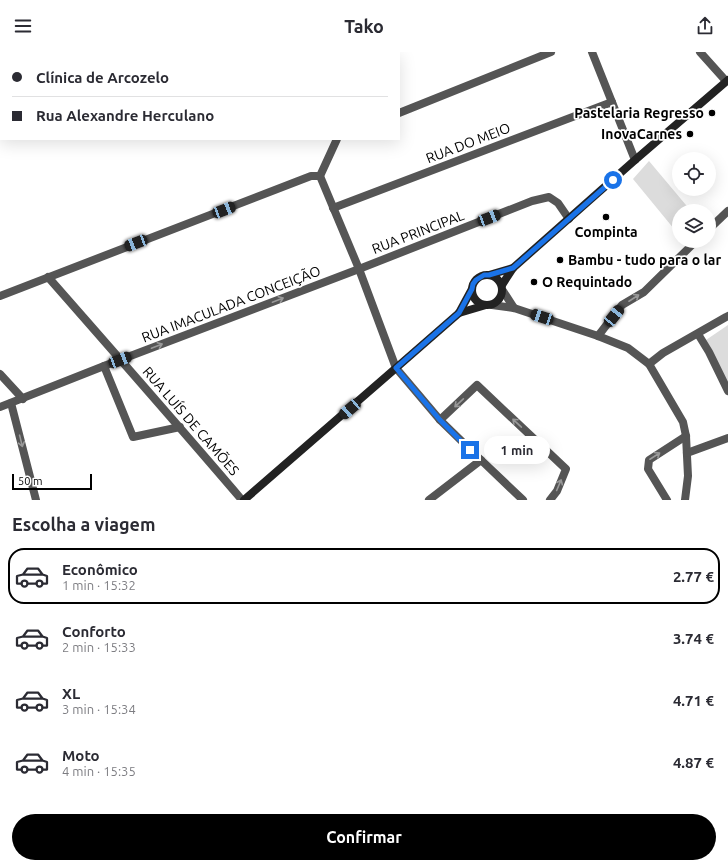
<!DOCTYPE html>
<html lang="pt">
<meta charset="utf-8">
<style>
:root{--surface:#fff;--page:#f2f2f3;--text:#2b2b33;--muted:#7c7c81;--line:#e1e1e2;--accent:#000}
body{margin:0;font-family:Ubuntu,sans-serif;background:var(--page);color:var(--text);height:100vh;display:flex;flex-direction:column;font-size:15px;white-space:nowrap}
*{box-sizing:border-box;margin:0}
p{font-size:13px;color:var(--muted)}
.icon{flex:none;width:22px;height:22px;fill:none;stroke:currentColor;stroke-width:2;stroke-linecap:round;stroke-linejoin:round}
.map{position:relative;height:448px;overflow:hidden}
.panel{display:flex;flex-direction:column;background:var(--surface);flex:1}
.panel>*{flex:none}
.hud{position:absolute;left:0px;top:0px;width:400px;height:88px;box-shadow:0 4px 16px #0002;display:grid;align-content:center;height:88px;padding:0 12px;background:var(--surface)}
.buttons{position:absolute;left:672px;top:100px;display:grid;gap:8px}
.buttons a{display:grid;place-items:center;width:44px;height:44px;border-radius:50%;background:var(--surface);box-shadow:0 4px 16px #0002;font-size:20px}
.scale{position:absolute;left:12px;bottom:10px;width:80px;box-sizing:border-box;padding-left:4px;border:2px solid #000;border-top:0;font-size:11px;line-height:14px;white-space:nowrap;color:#000;-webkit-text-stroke:3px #fff;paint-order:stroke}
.end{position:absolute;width:18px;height:18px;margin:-9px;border:5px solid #1a73e8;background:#fff;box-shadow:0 0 0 2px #fff}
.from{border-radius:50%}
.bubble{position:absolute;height:28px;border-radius:14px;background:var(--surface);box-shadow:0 4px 16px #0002;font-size:13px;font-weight:700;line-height:28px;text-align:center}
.car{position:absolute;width:12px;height:24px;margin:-12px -6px;border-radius:5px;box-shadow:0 0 3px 1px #0007;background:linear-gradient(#222 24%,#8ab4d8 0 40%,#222 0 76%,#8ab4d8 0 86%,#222 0)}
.hud b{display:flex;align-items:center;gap:14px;height:38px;font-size:15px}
.hud b+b{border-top:1px solid var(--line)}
.hud i{width:10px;height:10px;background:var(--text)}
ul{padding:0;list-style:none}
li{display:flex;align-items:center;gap:12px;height:56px;margin:0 8px 6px;padding:0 4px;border:2px solid transparent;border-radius:16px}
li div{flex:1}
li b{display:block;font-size:15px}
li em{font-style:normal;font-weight:700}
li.current{border-color:var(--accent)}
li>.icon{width:36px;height:36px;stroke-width:1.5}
h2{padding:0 12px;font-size:18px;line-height:48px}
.primary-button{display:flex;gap:8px;margin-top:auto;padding:8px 12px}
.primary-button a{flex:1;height:46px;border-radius:24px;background:var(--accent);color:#fff;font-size:16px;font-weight:700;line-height:46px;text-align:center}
header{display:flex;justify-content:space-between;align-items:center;height:52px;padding:0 12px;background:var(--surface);font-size:18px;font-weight:700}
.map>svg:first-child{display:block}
.green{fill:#dcdcdc}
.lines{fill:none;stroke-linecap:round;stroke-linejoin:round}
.street{stroke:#555;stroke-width:8}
.secondary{stroke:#222;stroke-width:8}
.oneway{stroke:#999}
.route{stroke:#1a73e8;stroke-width:5}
.poi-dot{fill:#000;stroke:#fff;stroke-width:1.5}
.labels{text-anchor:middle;stroke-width:3.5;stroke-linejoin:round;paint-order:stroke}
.poi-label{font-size:14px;font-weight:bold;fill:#000;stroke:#fff;text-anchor:end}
.street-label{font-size:14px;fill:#000;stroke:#fff}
</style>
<header><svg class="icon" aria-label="menu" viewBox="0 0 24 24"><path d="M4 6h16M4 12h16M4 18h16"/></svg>Tako<svg class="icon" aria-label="share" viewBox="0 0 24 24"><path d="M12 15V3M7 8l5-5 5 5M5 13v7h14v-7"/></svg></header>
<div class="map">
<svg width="728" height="448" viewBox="0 0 728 448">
<rect width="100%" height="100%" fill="#fff"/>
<!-- green -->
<g class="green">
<polygon points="649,109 691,159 679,159 679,183 633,127"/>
<polygon points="728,273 728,339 703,290"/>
</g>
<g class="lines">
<!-- street -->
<g class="street">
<polyline points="592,0 635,108"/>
<polyline points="700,0 726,29"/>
<polyline points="368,1 368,0"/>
<polyline points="399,61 551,0"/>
<polyline points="320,124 337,87"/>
<polyline points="333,156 612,50"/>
<polyline points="709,177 728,159"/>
<path d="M48 225C113 299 178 373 242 448"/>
<polyline points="503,239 514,256"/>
<polyline points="0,244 311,124 320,124 359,217 396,316 440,368 481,408 523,448"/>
<polyline points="492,253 514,256 598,284 628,296 649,312 683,370 686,384 688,424 685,448"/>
<polyline points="698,282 709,300 728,339"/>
<polyline points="598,284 622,253 644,240 696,189"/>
<polyline points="649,312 663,301 726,265 728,264"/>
<polyline points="104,314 133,385 180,375"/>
<polyline points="0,322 23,347"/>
<polyline points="11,351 36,448"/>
<polyline points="0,355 104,314 359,217 532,149 549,145 558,151 569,167"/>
<polyline points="440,368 477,333 566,417 557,439 550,448"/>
<polyline points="687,401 728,386"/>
<polyline points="429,448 481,408"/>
<polyline points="667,448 648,417 649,408 686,384"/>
</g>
<!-- secondary -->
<g class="secondary">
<circle cx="487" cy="238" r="15"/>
<polyline points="489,223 513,216"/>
<polyline points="502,233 513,216 635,108 728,28"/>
<polyline points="459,261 486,253"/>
<polyline points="244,448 396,316 459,261 472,237"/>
</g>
</g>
<!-- one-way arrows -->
<defs><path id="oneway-shaft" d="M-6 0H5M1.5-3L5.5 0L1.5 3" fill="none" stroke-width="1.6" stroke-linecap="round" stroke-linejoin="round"/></defs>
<g class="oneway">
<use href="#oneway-shaft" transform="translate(634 246) rotate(-33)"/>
<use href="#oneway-shaft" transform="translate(278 248) rotate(-21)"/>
<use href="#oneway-shaft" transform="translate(157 294) rotate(-21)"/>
<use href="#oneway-shaft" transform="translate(459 351) rotate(137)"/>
<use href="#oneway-shaft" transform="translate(517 371) rotate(-137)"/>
<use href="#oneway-shaft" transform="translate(21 389) rotate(76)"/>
<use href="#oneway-shaft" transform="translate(655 404) rotate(-33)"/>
<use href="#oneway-shaft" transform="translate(559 433) rotate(-67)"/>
</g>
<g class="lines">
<!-- route -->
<polyline class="route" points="470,398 440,368 396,316 459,261 472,237 473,232 476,228 484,223 489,223 513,216 613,128"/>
</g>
<!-- markers -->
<g class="poi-dot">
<circle cx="712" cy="61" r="4"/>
<circle cx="690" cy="82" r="4"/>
<circle cx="606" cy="165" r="4"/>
<circle cx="560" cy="208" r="4"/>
<circle cx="534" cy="230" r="4"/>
</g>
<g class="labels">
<!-- poi labels -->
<g class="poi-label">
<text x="704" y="66">Pastelaria Regresso</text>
<text x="682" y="87">InovaCarnes</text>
<text x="606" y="185" text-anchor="middle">Compinta</text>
<text x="568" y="213" text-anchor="start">Bambu - tudo para o lar</text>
<text x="542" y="235" text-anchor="start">O Requintado</text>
</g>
<!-- street labels -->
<g class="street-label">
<text transform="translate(468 91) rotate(-21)" y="5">RUA DO MEIO</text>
<text transform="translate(418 180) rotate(-21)" y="5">RUA PRINCIPAL</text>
<text transform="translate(231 252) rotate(-21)" y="5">RUA IMACULADA CONCEIÇÃO</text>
<text transform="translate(191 369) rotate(49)" y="5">RUA LUÍS DE CAMÕES</text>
</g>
</g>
</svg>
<div class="buttons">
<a><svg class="icon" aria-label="locate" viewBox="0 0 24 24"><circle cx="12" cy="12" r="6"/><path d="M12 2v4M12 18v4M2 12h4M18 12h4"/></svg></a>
<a><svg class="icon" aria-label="layers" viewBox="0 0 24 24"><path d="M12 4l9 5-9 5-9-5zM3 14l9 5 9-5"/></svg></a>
</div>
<div class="scale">50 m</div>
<i class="end from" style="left:613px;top:128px"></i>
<i class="end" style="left:470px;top:398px"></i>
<div class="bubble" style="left:484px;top:384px;width:66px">1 min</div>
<i class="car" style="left:224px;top:158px;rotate:69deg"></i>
<i class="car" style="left:489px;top:166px;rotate:69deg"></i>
<i class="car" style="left:136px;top:191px;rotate:249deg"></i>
<i class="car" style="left:614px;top:264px;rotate:39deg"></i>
<i class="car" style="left:542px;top:265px;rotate:288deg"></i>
<i class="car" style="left:120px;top:308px;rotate:69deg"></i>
<i class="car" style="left:350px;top:357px;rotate:229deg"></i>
<div class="hud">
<b><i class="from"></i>Clínica de Arcozelo</b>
<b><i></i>Rua Alexandre Herculano</b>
</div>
</div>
<section class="panel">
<h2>Escolha a viagem</h2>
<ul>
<li class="current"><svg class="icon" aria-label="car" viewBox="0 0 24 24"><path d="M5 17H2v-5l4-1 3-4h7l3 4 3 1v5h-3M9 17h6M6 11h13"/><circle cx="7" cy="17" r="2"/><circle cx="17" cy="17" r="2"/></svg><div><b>Econômico</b><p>1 min · 15:32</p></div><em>2.77 €</em></li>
<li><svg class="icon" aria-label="car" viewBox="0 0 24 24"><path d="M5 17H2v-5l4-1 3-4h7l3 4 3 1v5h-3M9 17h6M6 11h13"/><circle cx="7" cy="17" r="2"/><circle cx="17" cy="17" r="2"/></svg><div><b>Conforto</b><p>2 min · 15:33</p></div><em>3.74 €</em></li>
<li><svg class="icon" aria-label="car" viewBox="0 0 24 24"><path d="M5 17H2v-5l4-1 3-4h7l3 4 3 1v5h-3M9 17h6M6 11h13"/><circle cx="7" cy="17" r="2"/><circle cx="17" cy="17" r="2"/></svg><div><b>XL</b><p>3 min · 15:34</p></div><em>4.71 €</em></li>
<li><svg class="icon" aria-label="car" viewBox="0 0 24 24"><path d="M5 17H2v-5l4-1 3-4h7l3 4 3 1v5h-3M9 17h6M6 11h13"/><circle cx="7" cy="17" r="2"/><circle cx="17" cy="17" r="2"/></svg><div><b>Moto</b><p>4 min · 15:35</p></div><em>4.87 €</em></li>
</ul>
<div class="primary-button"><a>Confirmar</a></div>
</section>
